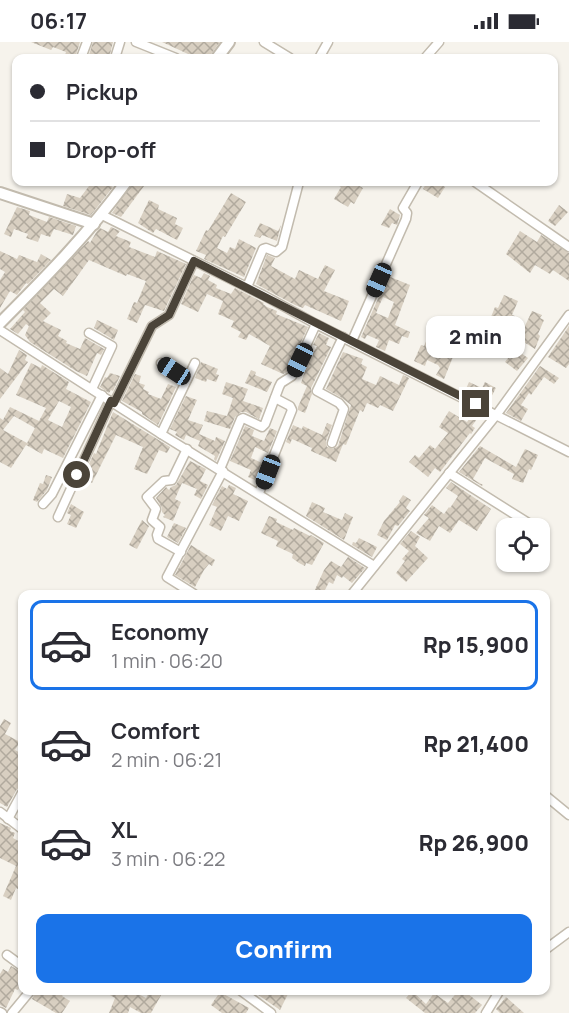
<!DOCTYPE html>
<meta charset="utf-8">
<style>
:root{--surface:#fff;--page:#f7f7f7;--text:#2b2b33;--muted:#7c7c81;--line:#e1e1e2;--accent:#1a73e8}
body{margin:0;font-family:Manrope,sans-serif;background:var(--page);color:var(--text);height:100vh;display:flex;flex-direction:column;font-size:22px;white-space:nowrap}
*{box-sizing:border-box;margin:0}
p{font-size:20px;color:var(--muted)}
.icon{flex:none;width:33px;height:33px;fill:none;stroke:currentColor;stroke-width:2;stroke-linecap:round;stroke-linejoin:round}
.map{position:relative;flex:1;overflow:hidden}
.drawer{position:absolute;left:18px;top:548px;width:532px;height:405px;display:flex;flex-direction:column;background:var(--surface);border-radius:12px;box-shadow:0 2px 4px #0004}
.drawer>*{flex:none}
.top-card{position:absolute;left:12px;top:12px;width:546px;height:132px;border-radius:12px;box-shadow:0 2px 4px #0004;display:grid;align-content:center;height:132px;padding:0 18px;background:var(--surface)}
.controls{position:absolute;left:496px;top:476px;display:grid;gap:12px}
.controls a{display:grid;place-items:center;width:54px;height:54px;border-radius:12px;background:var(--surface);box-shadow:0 2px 4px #0004;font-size:30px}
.end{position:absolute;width:27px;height:27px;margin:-14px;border:8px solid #4b4439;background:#fff;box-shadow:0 0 0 3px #fff}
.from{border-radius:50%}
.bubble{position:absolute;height:42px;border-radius:12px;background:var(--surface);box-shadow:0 2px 4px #0004;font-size:20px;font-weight:800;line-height:42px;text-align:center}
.car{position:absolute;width:18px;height:36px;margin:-18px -9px;border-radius:8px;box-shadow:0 0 4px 2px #0007;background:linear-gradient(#222 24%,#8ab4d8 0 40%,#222 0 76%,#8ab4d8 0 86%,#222 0)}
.top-card b{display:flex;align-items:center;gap:21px;height:57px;font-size:22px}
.top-card b+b{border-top:2px solid var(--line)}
.top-card i{width:15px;height:15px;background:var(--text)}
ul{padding:10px 0 0;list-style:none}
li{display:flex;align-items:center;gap:18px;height:90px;margin:0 12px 9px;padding:0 6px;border:3px solid transparent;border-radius:12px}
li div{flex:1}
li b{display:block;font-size:22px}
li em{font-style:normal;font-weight:800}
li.selected{border-color:var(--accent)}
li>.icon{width:54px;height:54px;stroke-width:1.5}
.primary-button{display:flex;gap:12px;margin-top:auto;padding:12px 18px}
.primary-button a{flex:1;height:69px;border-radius:12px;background:var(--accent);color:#fff;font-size:24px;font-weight:800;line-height:69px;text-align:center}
.status{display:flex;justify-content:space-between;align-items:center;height:42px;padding:0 30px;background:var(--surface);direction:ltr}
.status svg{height:16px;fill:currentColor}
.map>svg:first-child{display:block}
.building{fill:url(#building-cross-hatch);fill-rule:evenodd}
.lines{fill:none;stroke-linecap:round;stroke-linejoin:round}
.minor-casing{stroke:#c2bbae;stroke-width:11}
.tertiary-casing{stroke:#c2bbae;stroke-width:14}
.minor{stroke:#fff;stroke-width:8}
.tertiary{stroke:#fff;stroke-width:10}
.route{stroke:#4b4439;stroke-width:8}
</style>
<div class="status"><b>06:17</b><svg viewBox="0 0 49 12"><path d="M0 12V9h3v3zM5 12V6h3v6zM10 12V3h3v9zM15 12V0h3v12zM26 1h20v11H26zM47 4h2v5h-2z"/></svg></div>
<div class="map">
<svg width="569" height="971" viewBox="0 0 569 971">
<defs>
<pattern id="building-cross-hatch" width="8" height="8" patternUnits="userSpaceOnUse" patternTransform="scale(1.5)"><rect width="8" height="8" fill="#d8cfc1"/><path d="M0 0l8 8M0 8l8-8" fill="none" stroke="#b1aa9e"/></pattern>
</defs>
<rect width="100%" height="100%" fill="#f6f3ec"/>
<!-- building -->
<g class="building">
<polygon points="31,0 80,0 75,16 64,16 66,10 53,5 51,8"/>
<polygon points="93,0 113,0 109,16 88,16"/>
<polygon points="162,0 220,0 208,16 186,16 188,12"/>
<polygon points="92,140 102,140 113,145 91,173 63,164 67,152 80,156"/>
<polygon points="133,140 147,140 121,175 112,171"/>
<polygon points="332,140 352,140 363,146 354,162 351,160 348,165 334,157 341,145"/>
<polygon points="427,140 436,140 445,145 438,156 423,147"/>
<polygon points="231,151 246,160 225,195 223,194 217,206 227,211 230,205 235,207 239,197 256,206 244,235 204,217 206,213 196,209 206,188 208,189"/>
<polygon points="149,158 159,163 158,167 177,176 175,182 183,186 177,198 156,187 153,191 138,181"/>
<polygon points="559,163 568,170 555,184 548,179"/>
<polygon points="17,165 30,169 29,173 47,180 49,175 76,184 73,193 54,187 50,195 41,192 38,200 26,196 28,192 14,187 11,195 4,192"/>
<polygon points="390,167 400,173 397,183 392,181 389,186 381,183"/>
<polygon points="260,181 278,189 281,183 277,199 262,193 260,196 254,194"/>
<polygon points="111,185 120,189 116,194 131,200 129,205 155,215 157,209 186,222 164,269 145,263 137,281 127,277 134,260 137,261 146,239 127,232 126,234 89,218 63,254 54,247 40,261 51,271 43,279 61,288 58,294 67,299 66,301 80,307 85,296 104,307 101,313 97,311 87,334 76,329 30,300 25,293 29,284 26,282 18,292 10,287 25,270 23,268 88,199 90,201 97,189 100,186 108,190"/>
<polygon points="520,189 537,200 541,193 569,211 569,239 553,228 550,232 535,223 530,231 506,212"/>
<polygon points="0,209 17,217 19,213 37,220 41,212 51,218 28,242 26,241 17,253 10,249 0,266 0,238 5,230 0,227"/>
<polygon points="267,213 275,216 271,224 295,237 299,228 318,237 325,223 335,228 324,249 349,259 341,279 305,263 303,266 295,263 256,242"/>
<polygon points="204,231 210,234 208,238 217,243 216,246 231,252 235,246 264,261 263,262 267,265 277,269 276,272 308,285 287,330 283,332 261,322 270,304 249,292 246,298 238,295 241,290 231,285 234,279 218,272 223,259 207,252 198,270 181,262 194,233 201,236"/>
<path d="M388 234 410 243 395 283 410 290 408 296 402 294 399 302 389 298 385 309 376 305 379 298 367 293 365 297 361 295ZM383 255 394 260 388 276 376 271Z"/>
<polygon points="504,253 518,259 512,273 515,274 512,279 524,286 532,269 542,273 540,276 544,278 538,292 540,294 535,307 514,294 508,303 485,290 495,265 498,266"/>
<polygon points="97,278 118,288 114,298 94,286"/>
<polygon points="434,281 443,284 438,297 447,302 443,311 453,315 444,337 436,333 440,326 438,323 427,318 425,324 414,319 421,303 424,304"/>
<polygon points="569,284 569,322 566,326 548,315"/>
<polygon points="319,291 329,296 326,303 331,305 311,346 312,352 305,371 298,368 298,365 307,344 301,341 305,329 302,327 308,314 311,315 317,304 313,303"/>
<polygon points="515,307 528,316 517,329 505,320"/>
<polygon points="19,308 27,313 25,318 28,320 0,357 0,326 8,332"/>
<polygon points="343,310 363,317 361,322 367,325 362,337 376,343 380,334 399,343 403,333 409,336 393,369 380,363 378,366 367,361 363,370 360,368 346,403 343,402 336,420 311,409 312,406 292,397 290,402 286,400 293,383 302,387 303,384 322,393 327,381 332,383 326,399 327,405 333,407 338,404 351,363 342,356 326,347"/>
<polygon points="201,320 218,327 216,332 219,333 216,340 207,337 206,340 195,336"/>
<path d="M31 321 41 326 42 323 69 340 66 347 91 360 63 416 44 407 42 412 26 403 11 426 0 420V376L3 378 10 365 39 379 46 366 16 353ZM59 359 71 365 62 385 48 378ZM14 374 35 386 27 401 3 388Z"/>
<polygon points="540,324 559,336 554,342 544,335 531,353 529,351 521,363 528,367 521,379 506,371"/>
<polygon points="251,328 256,330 255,333 272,340 267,350 245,341"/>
<polygon points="110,331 120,334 113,349 111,348 109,351 100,345 105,335 107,336"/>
<polygon points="135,332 141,334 139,341 145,343 143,347 149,350 148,352 161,357 168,342 176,345 158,383 142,372 142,370 122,359"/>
<polygon points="226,340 248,347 243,359 263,366 259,377 246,370 241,370 235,375 230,387 204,379 207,369 227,374 233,356 222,352"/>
<polygon points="469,340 482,346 485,340 496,346 488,361 465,349"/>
<polygon points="186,354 197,358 188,378 203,383 199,392 215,399 216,395 225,399 216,419 214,417 215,414 198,404 200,399 186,393 184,398 175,393 177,390 170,387"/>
<polygon points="449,369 467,380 474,370 479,374 472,384 475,386 471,392 470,391 440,430 435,426 428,435 409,420 415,413 419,416 430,403 435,407 448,391 439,385"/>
<polygon points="113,370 170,405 167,411 159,408 147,432 134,427 143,405 116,393 92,441 82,437 94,411 96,412"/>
<polygon points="245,384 254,388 252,394 264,399 270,386 277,389 268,411 255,405 251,416 262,421 255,438 248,435 251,428 230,419"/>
<polygon points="480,404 516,425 525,407 538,413 531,428 529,427 523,441 512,437 514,432 485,416 473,437 483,443 482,444 459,430"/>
<polygon points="190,419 206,427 200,439 208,443 201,457 194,453 197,447 182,441 175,457 181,460 173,479 163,475 165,473 162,470 162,466 156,456 166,445 169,448 171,445 176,443"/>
<polygon points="46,433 52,435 47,448 37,460 33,458 40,441 43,442"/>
<polygon points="451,440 491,467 477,489 459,478 450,491 439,484 430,499 416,491 429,476 424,473 432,463 444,472 449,465 450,466 458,454 446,446"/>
<polygon points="229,443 236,446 233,452 248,459 239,479 228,474 221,489 209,483 217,465 212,463 222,444 227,447"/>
<polygon points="403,453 411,458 406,466 410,469 398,484 395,483 387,498 377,493 384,479 400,460 399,459"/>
<polygon points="312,460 325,466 323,470 342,478 345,471 353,475 344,498 306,474"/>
<polygon points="71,462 84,470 76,486 67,482 71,473 67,471"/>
<polygon points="269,474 277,477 276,480 293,488 294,486 310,494 311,493 324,501 312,523 306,521 305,524 299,521 292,516 293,512 276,504 278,499 261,491"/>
<polygon points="142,478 149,484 137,507 129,503"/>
<polygon points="174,481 186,486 178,501 167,495"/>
<polygon points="411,489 420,495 415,504 428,516 406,540 396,531 405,519 402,517 409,509 400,502"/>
<polygon points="359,496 377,505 372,515 352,503 353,500 356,501"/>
<polygon points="191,503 215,518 212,524 209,522 204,528 195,545 175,533"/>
<polygon points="348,515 365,526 352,541 343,534 342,536 337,533 333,542 329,540 323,552 313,552 324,528 331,519 341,525"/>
<polygon points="4,677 11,681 5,692 20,700 15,708 22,712 22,745 17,747 7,765 0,761 0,684"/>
<polygon points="0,781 11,786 10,789 15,791 13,796 22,801 22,849 16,846 11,858 3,854 16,824 0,816"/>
<polygon points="11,924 22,930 22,940 18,948 15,947 6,966 0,963 0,932 3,927 8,930"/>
<polygon points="37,948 67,948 62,954 70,959 62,971 56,971 32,957"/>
<polygon points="101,948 131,948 146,956 150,948 164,948 151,971 141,971 130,965 128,971 109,971 115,956"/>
<polygon points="251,948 290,948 280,968"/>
<polygon points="459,948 463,948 482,963 475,971 425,971 406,956 412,949 426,962 434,951 448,961"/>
<polygon points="220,950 249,966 246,971 222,971 211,963"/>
<polygon points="506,955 524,971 500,971 496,967"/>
</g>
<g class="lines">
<defs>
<g id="minor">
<polyline points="136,0 176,16"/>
<polyline points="264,0 290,16"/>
<polyline points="81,16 87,0"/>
<polyline points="115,16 120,0"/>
<polyline points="319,16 328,0"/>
<polyline points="425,16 439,0"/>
<polyline points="475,140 569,205"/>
<polyline points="102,173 263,253 316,282 569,410"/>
<polyline points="247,245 263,207 266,206 276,210 282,205 299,140"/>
<polyline points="0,288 161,392 374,524"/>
<polyline points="89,291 112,304 92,347"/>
<polyline points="352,299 406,177 407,171 403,166 418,140"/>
<polyline points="161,321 187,337"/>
<polyline points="114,361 152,284 169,273 194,219"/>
<polyline points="161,392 195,321"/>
<polyline points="332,401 344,367 339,361 317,349 343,295"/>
<polyline points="220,427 241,377 243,376 262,385 265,382 279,345 281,341 292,334 316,282"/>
<polyline points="449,431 533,484"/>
<polyline points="259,451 292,368 290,364 275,356"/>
<polyline points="43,462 52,452 102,353"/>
<polyline points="58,475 111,359"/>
<polyline points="181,510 158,497 157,493 160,485 152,478 156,467 147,455 164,439 172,438 187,407"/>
<polyline points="194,552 167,535 223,429"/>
<polyline points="352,552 497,372 569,273"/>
<polyline points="546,754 569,773"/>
<polyline points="0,770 22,787"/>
<polyline points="8,777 22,751"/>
<polyline points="546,907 569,890"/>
<polyline points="7,913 22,924"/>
<polyline points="240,948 271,971"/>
<polyline points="0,970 2,971"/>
<polyline points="12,971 31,948"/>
<polyline points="486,971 500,948"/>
</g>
<g id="tertiary">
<polyline points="217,16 229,0"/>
<polyline points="0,151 94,182"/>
<path d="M0 281C45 236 89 191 126 140"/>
</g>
</defs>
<!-- minor casing -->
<use href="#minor" class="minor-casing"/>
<!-- tertiary casing -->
<use href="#tertiary" class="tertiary-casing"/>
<!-- minor -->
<use href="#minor" class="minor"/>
<!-- tertiary -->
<use href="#tertiary" class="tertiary"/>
</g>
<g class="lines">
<!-- route -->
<polyline class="route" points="77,433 111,359 114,361 152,284 169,273 194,219 476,362"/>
</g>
</svg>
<div class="controls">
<a><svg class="icon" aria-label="locate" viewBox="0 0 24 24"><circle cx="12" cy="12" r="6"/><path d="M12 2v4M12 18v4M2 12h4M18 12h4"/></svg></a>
</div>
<i class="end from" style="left:77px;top:433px"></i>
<i class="end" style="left:476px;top:362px"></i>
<div class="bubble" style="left:426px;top:274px;width:99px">2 min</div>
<i class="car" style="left:379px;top:238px;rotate:204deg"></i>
<i class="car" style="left:300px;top:318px;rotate:206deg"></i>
<i class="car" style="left:174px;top:329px;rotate:303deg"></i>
<i class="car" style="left:268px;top:430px;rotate:201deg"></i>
<div class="top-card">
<b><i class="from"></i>Pickup</b>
<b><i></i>Drop-off</b>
</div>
<section class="drawer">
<ul>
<li class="selected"><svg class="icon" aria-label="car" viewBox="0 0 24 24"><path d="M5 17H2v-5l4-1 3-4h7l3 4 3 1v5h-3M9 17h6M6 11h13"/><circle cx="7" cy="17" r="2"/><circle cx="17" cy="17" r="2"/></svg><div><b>Economy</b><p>1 min · 06:20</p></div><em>Rp 15,900</em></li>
<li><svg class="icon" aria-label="car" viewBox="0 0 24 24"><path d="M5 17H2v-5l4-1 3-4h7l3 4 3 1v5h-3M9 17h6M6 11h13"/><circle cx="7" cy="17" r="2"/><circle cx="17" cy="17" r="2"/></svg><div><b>Comfort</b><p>2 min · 06:21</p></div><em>Rp 21,400</em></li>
<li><svg class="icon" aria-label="car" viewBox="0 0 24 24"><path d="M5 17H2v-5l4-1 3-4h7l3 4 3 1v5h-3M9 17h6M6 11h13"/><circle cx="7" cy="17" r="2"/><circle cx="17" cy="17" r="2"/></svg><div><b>XL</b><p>3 min · 06:22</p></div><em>Rp 26,900</em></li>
</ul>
<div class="primary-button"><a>Confirm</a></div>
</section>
</div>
